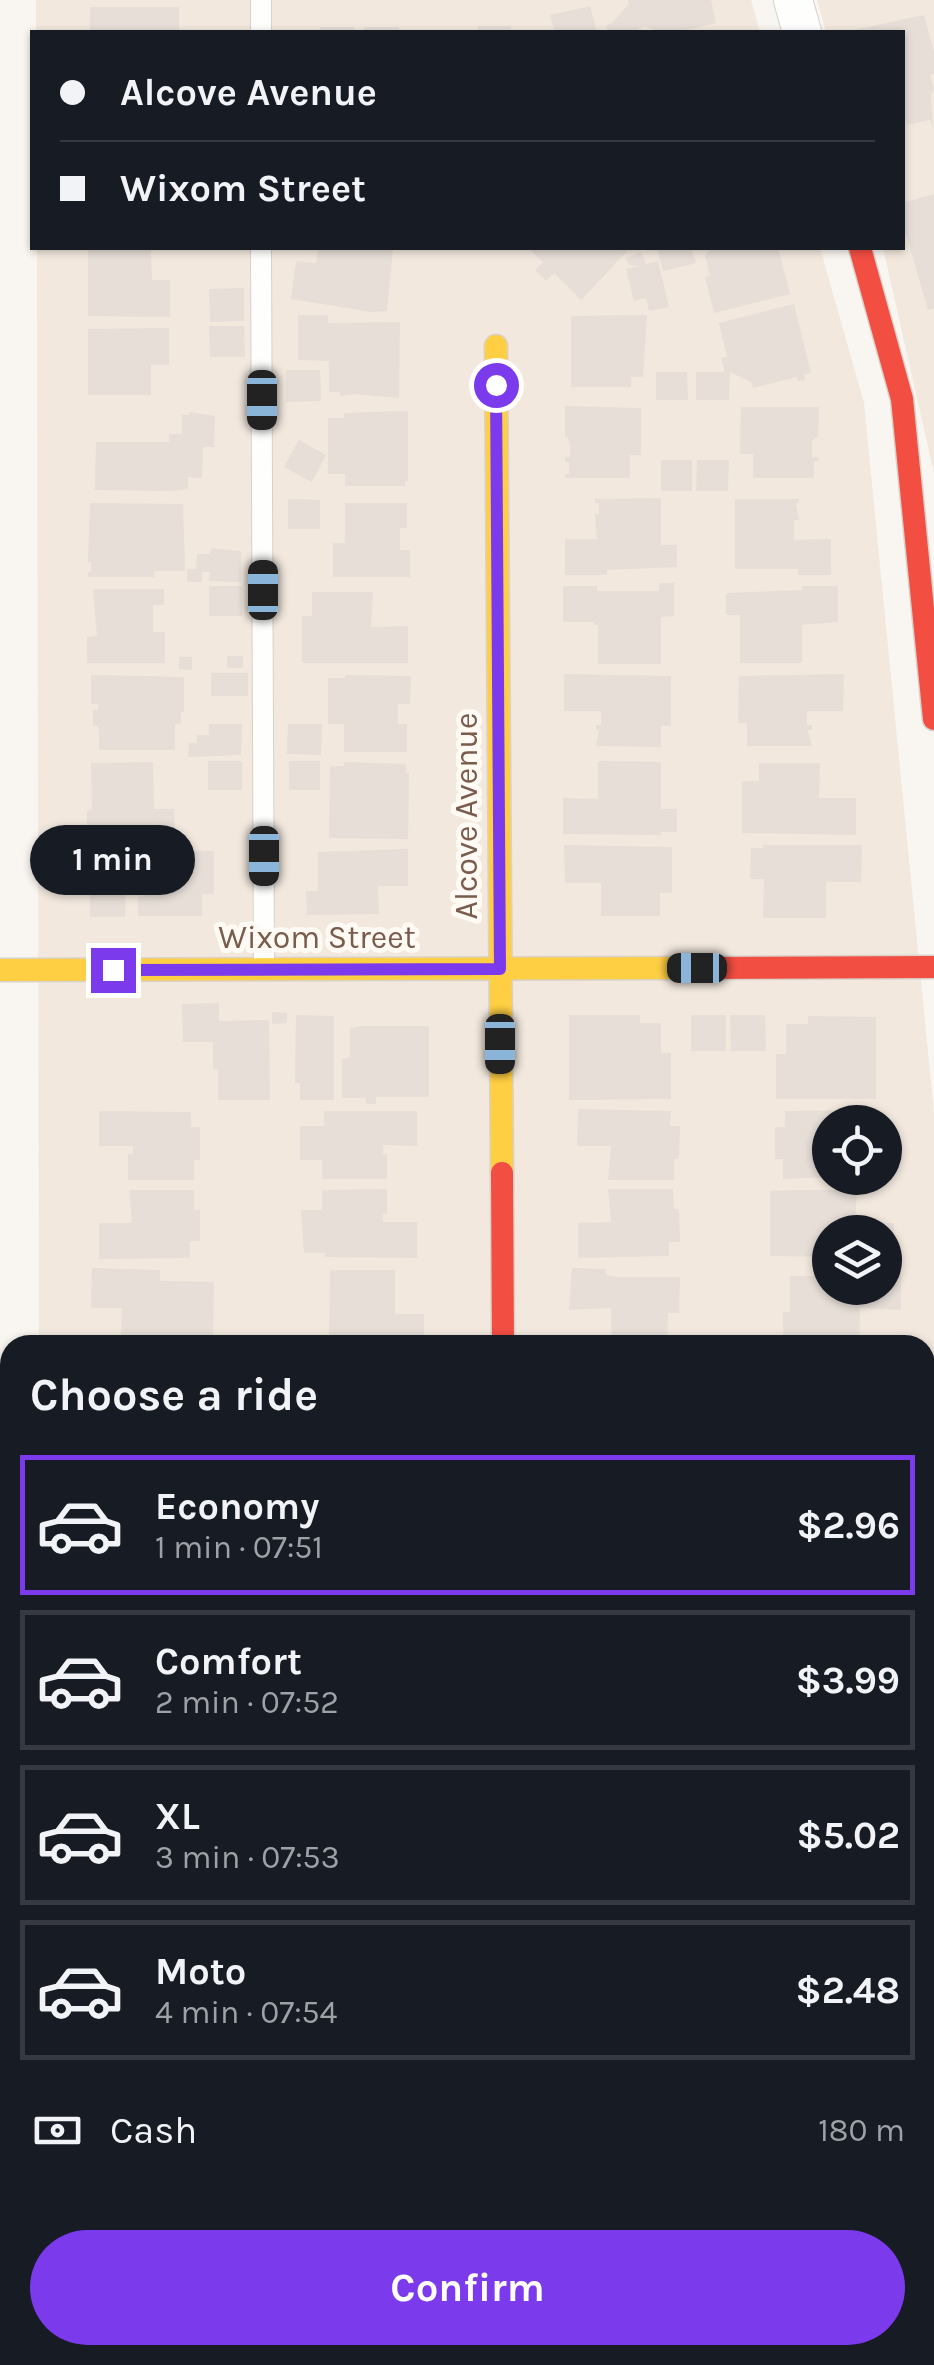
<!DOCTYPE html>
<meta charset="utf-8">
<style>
:root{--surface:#171b24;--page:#242831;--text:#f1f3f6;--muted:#9ea1a6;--line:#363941;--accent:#7c3aed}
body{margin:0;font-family:Karla,sans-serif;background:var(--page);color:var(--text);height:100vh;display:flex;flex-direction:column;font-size:38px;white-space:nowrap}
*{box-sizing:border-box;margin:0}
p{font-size:32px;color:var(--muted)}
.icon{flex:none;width:55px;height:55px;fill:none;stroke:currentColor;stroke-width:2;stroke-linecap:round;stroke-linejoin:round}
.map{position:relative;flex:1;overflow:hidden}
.panel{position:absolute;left:0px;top:1335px;width:935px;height:1030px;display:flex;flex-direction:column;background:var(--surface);border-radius:30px 30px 0 0;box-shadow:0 2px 8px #0004}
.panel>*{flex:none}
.top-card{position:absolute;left:30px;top:30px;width:875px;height:220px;border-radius:0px;box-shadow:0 2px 8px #0004;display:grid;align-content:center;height:220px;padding:0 30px;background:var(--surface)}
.buttons{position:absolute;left:812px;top:1105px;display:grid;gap:20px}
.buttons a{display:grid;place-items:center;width:90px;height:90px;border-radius:50%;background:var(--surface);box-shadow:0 2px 8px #0004;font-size:50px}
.end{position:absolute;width:45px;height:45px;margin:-22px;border:12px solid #7c3aed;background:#fff;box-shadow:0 0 0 5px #fff}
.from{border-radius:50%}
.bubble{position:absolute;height:70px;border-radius:35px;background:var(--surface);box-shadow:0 2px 8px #0004;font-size:32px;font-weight:700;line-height:70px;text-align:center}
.car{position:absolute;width:30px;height:60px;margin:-30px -15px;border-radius:12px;box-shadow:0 0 8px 2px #0007;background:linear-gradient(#222 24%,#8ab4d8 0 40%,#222 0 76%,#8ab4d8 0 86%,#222 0)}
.top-card b{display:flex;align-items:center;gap:35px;height:95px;font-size:38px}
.top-card b+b{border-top:2px solid var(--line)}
.top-card i{width:25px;height:25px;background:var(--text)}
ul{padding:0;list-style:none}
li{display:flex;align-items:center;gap:30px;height:140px;margin:0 20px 15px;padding:0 10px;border:5px solid var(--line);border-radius:0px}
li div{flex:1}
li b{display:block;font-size:38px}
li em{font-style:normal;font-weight:700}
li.selected{border-color:var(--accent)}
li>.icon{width:90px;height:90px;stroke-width:1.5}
h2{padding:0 30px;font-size:45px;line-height:120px}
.pay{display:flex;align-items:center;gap:25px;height:110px;padding:0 30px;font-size:38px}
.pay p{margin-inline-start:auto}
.primary-button{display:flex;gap:20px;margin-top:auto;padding:20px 30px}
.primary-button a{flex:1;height:115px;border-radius:60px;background:var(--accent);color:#fff;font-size:40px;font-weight:700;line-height:115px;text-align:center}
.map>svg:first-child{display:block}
.residential{fill:#f2e8de;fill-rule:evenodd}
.building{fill:#e6ded7}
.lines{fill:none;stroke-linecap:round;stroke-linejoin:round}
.lane-casing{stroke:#d7d1cb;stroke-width:22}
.street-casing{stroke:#d7d1cb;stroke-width:40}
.slow-casing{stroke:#d9d2cb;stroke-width:25}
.jam-casing{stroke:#d9d2cb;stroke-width:25}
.lane{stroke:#fefefd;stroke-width:20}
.street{stroke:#fefefd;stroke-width:38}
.slow{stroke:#ffcf43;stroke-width:22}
.jam{stroke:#f24e42;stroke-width:22}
.route{stroke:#7c3aed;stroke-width:12}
.labels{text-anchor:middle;stroke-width:10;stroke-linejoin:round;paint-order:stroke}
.street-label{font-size:32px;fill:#7a5c4d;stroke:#fffaf3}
</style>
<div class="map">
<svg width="934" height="2365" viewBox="0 0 934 2365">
<rect width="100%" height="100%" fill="#f9f5f0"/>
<!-- residential -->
<g class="residential">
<polygon points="36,0 751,0 760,32 36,32"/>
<polygon points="817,0 934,0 934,473 883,248 902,248 902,32 826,32"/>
<path d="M37 248H820L864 403 934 1113V2365H41V2355H925V1345H39ZM830 1122H885V1178H830ZM830 1232H885V1288H830Z"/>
</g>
<!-- building -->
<g class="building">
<polygon points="628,0 711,0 716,23 678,32 658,32 645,26 638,29 639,32 608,32 606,25 612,23 629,4"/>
<polygon points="590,6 597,32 555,32 550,15"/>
<rect x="90" y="7" width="89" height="25"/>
<polygon points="924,15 934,52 934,74 930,75 934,89 931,94 933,129 930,120 907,125 902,109 902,32 849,31"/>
<rect x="478" y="26" width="33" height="6"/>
<rect x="320" y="27" width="34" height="5"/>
<rect x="364" y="27" width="35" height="5"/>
<polygon points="934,194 934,308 928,310 902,220 902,203"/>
<polygon points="318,248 393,248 387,311 372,312 291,299 296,261 316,263"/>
<polygon points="528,248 630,248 581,300 554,273 546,281 535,270 543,262"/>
<polygon points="657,248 691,248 696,263 663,271"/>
<polygon points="712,248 778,248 790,294 714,313 705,277 710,276 705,255"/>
<polygon points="88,250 151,250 152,280 170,280 170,317 88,316"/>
<polygon points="641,252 646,264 658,261 669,307 649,311 646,298 634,301 626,269 640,266 629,265 626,258"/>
<polygon points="244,288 244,321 210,322 209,289"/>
<polygon points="794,304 811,373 804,375 805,380 798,381 797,377 753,388 751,382 730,372 729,400 696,400 696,372 725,372 721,358 727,357 719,323"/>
<polygon points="298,315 328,315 328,323 400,322 399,398 354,394 340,396 340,392 329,392 329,361 298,360"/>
<polygon points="647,315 643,377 631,377 631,387 571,387 571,316"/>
<polygon points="209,326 244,326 245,357 210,357"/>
<polygon points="169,328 169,365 151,365 151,395 88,395 88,329"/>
<polygon points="286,370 320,370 321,401 286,402"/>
<polygon points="656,372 687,372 688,400 656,400"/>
<polygon points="565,406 641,408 641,455 630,455 630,478 565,478 565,474 569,474 569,462 565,462 565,457 570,457 570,444 568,437 565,437"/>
<polygon points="741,407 819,407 818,436 812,441 812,457 819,457 819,461 814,461 814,478 753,478 753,454 740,454"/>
<polygon points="403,411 408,411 408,481 405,481 405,486 345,486 345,474 328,474 328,418 344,418 344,413"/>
<polygon points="189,412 215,416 214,447 203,447 202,478 188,477 188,489 170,491 95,490 96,442 169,442 169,434 182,434 182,415 189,415"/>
<polygon points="299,440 326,455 312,482 284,467"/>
<rect x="661" y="460" width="31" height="31"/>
<polygon points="697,460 729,460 728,491 696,491"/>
<polygon points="661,498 661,545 677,545 677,567 607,570 607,575 565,575 565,539 597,539 595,514 599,514 599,503 595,503 595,499"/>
<polygon points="288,499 320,500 320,529 288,529"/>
<polygon points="735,499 799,499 799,503 796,503 799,520 794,520 794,540 831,539 831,575 798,575 798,569 735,569"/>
<polygon points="90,503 183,504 185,571 154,571 154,577 88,577 88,572 91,572 91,562 88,562"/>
<polygon points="345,503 407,503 407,528 400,528 400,550 410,550 410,577 333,577 333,543 345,543"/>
<polygon points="212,548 241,551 241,582 209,581 210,572 202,572 202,582 187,582 187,569 196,569 197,554 209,554"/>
<polygon points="659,583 674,583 674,616 661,617 661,664 598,664 598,625 594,625 594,622 563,622 563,586 597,586 597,591 659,591"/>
<rect x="209" y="586" width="33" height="30"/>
<polygon points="802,586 838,586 838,622 802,625 802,663 740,663 740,615 726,615 726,593 802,590"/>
<polygon points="93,589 164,589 164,605 153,605 153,632 165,632 165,663 87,663 87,637 97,636"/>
<polygon points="312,592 373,592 371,627 408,626 408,663 302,663 302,616 312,616"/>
<rect x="227" y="656" width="16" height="12"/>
<polygon points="179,657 192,657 192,670 179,669"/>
<rect x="211" y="673" width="37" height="23"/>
<polygon points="564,674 671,676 671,726 661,726 661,747 596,746 599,730 596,730 596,725 601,725 601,711 564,711"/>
<polygon points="844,674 843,711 807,711 807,725 812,725 812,730 808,730 812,746 747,746 747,723 738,723 739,676"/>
<polygon points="91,675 184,677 184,712 181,712 181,724 175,724 175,750 99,750 99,733 98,726 93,726 93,710 98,710 98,704 91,704"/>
<polygon points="345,675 411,676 410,704 398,704 398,724 407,724 407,752 344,752 344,724 328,724 328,678 345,678"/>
<polygon points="209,724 242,724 241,755 188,757 189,743 197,743 197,735 209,735"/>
<polygon points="288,724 322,724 321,755 287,754"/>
<rect x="208" y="761" width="34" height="29"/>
<rect x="289" y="761" width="31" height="29"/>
<polygon points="598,761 661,762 661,809 677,809 677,832 661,832 661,835 563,834 563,798 598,799"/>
<polygon points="153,762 154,809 174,809 175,832 154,832 154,838 87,839 87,811 92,810 91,763"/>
<polygon points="344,762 406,764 406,773 409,773 408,839 329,838 330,766 344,766"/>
<polygon points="759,763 820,763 819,798 856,798 856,835 742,833 742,781 759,781"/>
<polygon points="564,845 672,847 672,893 660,893 660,916 601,916 601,883 565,883"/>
<polygon points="763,845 862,845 861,882 826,882 826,918 763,918 764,879 750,879 751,848 763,848"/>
<polygon points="90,849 214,851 214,894 202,894 202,916 138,916 138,896 143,897 143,887 126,886 125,917 90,917"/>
<polygon points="408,849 408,886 378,886 379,914 307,915 306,891 318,891 318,852"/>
<polygon points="219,1003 219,1021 269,1020 270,1100 218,1100 218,1069 213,1069 213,1042 183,1042 182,1004"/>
<polygon points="272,1012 287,1013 287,1023 272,1024"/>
<polygon points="296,1015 334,1016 334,1100 300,1100 300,1083 295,1083"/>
<polygon points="569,1015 640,1015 640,1023 661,1023 661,1053 671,1053 671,1099 569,1100"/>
<rect x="691" y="1015" width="35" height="36"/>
<polygon points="730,1015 765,1015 766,1051 731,1051"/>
<polygon points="808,1016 876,1017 876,1099 776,1099 776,1054 786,1054 786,1024 808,1024"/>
<polygon points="360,1026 429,1026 429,1097 376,1097 376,1104 366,1104 366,1098 342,1098 342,1059 350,1057 350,1028"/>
<polygon points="578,1109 671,1111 670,1126 680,1126 679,1159 674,1159 674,1180 608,1180 611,1146 577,1146"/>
<polygon points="878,1110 878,1122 830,1122 830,1177 783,1179 783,1159 775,1159 775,1127 785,1127 785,1111"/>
<polygon points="99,1111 191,1112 191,1127 200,1127 200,1160 194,1160 194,1180 128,1180 128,1154 133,1154 133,1146 99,1146"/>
<polygon points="324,1111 417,1111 417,1146 383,1145 383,1154 387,1154 387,1179 322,1179 322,1160 300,1160 300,1126 324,1126"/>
<polygon points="387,1189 387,1214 383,1214 383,1222 417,1222 417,1258 325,1257 325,1253 304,1253 301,1210 322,1210 322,1190"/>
<polygon points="608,1189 673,1189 674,1209 679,1209 680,1242 669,1242 669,1256 578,1258 578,1223 611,1222"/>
<polygon points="129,1190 194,1190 194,1210 200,1210 200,1241 190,1241 190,1258 99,1259 99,1223 132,1223"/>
<polygon points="794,1190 857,1190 855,1223 894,1223 893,1259 885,1259 885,1232 830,1232 830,1257 770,1256 770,1191"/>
<polygon points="92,1268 160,1270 160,1281 214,1282 213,1339 121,1338 122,1308 91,1308"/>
<polygon points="572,1268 606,1269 606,1275 616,1277 680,1277 679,1313 668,1313 667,1345 612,1345 611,1308 569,1310"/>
<polygon points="885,1268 901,1268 901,1310 860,1308 859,1345 783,1345 783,1312 790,1312 790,1276 830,1276 830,1288 885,1288"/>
<polygon points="330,1270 395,1270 395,1314 424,1314 424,1345 329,1345"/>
<rect x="925" y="1637" width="9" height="42"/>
<rect x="925" y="1690" width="9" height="35"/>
<rect x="925" y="1847" width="9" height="41"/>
<rect x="925" y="1899" width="9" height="39"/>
<rect x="925" y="1979" width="9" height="68"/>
<rect x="925" y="2058" width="9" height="66"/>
<rect x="124" y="2355" width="81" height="10"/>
<polygon points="329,2355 442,2355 447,2365 333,2365"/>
</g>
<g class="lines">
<defs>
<g id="lane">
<polyline points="261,0 261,32"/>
<polyline points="261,248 264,970"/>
</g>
<g id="street">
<polyline points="793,0 802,32"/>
<polyline points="583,2355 611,2363 934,2358"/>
</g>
<g id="slow">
<polyline points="496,346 502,1173"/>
<polyline points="0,970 700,968"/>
</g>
<g id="jam">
<polyline points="860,248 902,399 934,719"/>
<polyline points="700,968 934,967"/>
<polyline points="502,1173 503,1345"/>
</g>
</defs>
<!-- lane casing -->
<use href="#lane" class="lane-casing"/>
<!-- street casing -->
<use href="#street" class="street-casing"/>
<!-- slow casing -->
<use href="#slow" class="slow-casing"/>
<!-- jam casing -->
<use href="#jam" class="jam-casing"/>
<!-- lane -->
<use href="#lane" class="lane"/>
<!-- street -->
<use href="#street" class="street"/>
<!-- slow -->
<use href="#slow" class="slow"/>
<!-- jam -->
<use href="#jam" class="jam"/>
</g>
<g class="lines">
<!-- route -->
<polyline class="route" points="113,970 500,969 496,385"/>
</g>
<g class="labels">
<!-- street labels -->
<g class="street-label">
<text transform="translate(466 816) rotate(-90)" y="11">Alcove Avenue</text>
<text x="317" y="948">Wixom Street</text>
</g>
</g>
</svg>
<div class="buttons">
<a><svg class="icon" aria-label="locate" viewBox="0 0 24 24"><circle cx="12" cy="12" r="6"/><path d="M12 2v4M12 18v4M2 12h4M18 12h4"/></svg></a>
<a><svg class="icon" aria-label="layers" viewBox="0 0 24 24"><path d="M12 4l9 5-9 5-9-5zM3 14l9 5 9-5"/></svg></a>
</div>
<i class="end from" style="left:496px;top:385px"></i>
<i class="end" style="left:113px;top:970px"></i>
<div class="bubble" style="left:30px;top:825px;width:165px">1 min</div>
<i class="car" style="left:262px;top:400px;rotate:180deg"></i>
<i class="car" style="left:263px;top:590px;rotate:0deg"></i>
<i class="car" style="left:264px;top:856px;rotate:180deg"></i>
<i class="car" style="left:697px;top:968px;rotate:270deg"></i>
<i class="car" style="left:500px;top:1044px;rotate:180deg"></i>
<div class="top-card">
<b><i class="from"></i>Alcove Avenue</b>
<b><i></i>Wixom Street</b>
</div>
<section class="panel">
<h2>Choose a ride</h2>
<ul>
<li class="selected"><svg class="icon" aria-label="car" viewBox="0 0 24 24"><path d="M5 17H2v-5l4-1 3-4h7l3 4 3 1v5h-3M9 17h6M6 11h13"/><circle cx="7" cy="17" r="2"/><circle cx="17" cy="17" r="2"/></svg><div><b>Economy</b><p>1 min · 07:51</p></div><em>$2.96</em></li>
<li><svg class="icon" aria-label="car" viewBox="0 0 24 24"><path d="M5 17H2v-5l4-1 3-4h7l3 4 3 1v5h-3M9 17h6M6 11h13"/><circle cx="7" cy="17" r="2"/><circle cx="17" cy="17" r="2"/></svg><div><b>Comfort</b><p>2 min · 07:52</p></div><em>$3.99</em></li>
<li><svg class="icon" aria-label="car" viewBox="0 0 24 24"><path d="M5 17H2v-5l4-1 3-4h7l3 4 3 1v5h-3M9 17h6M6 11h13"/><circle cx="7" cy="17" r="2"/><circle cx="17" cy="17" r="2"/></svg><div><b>XL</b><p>3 min · 07:53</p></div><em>$5.02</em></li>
<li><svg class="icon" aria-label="car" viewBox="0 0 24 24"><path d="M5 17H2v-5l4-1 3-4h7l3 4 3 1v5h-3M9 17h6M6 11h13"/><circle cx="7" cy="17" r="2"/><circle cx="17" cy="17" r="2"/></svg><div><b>Moto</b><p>4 min · 07:54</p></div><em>$2.48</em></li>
</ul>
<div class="pay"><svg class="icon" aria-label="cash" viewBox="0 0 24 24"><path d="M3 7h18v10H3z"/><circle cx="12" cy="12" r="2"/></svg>Cash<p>180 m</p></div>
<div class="primary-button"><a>Confirm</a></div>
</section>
</div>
